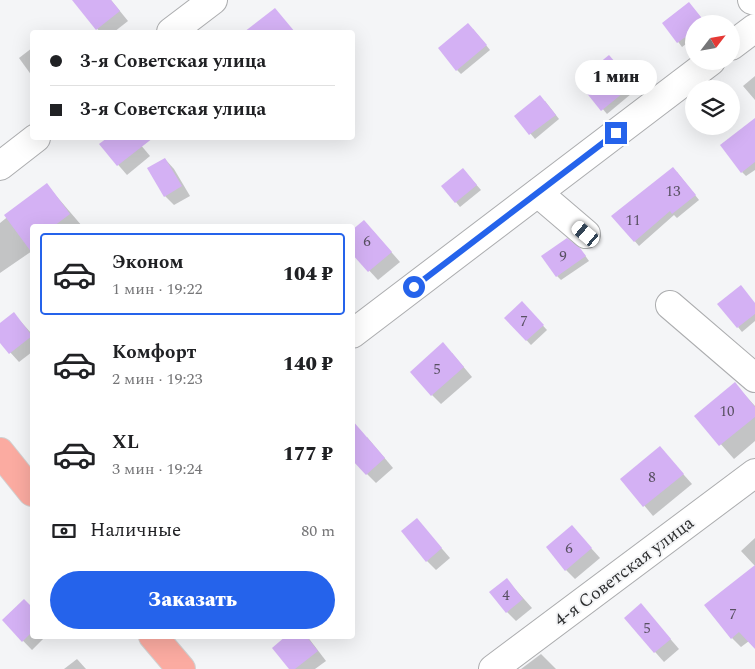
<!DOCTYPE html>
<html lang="ru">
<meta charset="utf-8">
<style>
:root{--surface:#fff;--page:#f6f6f6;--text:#202124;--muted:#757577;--line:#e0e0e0;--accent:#2563eb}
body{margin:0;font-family:Spectral,serif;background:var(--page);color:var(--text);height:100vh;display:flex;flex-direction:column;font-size:19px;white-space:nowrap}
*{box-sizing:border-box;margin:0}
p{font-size:16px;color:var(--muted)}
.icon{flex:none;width:28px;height:28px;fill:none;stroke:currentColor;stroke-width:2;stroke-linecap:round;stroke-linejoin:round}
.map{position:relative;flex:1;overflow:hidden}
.side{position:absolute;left:30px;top:224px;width:325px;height:415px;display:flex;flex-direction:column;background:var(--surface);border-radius:5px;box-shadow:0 5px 20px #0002}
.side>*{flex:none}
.guide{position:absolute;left:30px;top:30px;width:325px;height:110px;border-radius:5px;box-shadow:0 5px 20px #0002;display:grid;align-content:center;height:110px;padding:0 20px;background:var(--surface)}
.needle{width:32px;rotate:59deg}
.tools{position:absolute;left:685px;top:15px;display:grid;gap:10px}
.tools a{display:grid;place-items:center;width:55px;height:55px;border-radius:50%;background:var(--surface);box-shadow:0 5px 20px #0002;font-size:25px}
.end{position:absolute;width:22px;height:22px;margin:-11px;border:6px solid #2563eb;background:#fff;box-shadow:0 0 0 2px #fff}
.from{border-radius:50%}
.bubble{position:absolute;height:35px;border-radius:18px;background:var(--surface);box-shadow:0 5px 20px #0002;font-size:16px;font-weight:800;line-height:35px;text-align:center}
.car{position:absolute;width:15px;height:30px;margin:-15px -8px;border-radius:6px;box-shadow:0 0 4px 1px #0007;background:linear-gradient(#fff 24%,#345 0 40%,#fff 0 76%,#345 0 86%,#fff 0)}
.guide b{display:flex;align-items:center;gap:18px;height:48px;font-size:19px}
.guide b+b{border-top:1px solid var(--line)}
.guide i{width:12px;height:12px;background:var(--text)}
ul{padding:9px 0 0;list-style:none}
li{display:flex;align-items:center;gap:15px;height:82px;margin:0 10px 8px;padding:0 10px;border:2px solid transparent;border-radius:5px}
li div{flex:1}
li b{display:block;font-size:19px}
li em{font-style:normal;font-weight:800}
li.current{border-color:var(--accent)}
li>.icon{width:45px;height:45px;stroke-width:1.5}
.pay{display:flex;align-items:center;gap:12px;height:55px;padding:0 20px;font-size:19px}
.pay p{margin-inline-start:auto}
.action{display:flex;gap:10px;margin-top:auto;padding:10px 20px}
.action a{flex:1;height:58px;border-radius:30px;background:var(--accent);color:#fff;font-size:20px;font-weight:800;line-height:58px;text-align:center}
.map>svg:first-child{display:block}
.shadow{fill:#0003}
.building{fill:#d4b1f4}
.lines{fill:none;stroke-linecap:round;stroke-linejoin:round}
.minor-casing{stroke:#acadaf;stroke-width:30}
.major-casing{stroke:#d1d1d1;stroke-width:30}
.minor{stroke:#fff;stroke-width:28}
.major{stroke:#fbaba1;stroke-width:28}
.route{stroke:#2563eb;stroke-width:6}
.labels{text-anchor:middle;stroke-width:4;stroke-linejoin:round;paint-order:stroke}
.number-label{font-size:15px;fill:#585061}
.street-label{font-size:18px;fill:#2e2f30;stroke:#f4f5f7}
</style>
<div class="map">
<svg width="755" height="669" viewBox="0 0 755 669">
<rect width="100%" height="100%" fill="#f4f5f7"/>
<!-- shadow -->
<g class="shadow">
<polygon points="85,0 111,0 128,21 114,32 100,32 78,6"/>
<polygon points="693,8 705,24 694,24 694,38 682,47 664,23"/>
<polygon points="275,10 294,32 246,32"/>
<polygon points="473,29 490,50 461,74 457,70"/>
<polygon points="32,48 32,76 19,58"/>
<polygon points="613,61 637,89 607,114 579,81"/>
<polygon points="755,76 755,100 743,86"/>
<polygon points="545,101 559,119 535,139 516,116"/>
<polygon points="109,138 135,138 150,156 127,175 101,145"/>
<polygon points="755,148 755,170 746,176 742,172"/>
<polygon points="165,159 174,169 190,196 174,205 165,196"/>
<polygon points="677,172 699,200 677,218 674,215 639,246 613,216"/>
<polygon points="467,174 481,190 460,207 443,186"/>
<polygon points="47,185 82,226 32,226 32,251 0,273 0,223"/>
<polygon points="373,231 400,262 378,280 352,252"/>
<polygon points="584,254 589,261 561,280 557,276"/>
<polygon points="522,303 547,330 531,345 506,318"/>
<polygon points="755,304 755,321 742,332 738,327"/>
<polygon points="14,314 32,334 32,352 19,362 0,341 0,325"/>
<polygon points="452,353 472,377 441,404 432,395"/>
<polygon points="735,384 755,406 755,441 734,459 696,416"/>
<polygon points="367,437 393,468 376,483 367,474"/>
<polygon points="660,448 692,484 653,516 622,479"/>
<polygon points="417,520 450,558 436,570 427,561"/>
<polygon points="572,527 600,558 575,579 566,570"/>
<polygon points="755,538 755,648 749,641 741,647 732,638 755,566 741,551"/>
<polygon points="507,580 532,608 516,621 507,612"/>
<polygon points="24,600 32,609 32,636 46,636 32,650 3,620"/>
<polygon points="641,605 679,649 664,662 625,618"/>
<polygon points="288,636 307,636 326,661 315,669 291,669"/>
<polygon points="541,654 556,669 521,669"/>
<polygon points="77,659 86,669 64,669"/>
</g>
<!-- building -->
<g class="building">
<polygon points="72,0 111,0 120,11 96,30"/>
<polygon points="689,2 705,22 694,24 694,31 677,43 662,23"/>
<polygon points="275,8 295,32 244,32"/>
<polygon points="468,23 487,45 456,71 438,48"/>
<polygon points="609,55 634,84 601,111 577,81"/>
<polygon points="540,95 556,115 529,135 514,116"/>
<polygon points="755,118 755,162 741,173 720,145"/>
<polygon points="107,138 153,138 117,166 99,144"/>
<polygon points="165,158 182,186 164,197 147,168"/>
<polygon points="673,167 696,195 672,214 670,211 634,242 611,216"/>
<polygon points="463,168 477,185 455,203 441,186"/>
<polygon points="47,183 70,214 54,226 32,226 32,253 4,215"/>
<polygon points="364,220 392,252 368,272 352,254 352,230"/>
<polygon points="567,238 580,248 586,256 556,277 541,256"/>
<polygon points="741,285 755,303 755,314 737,328 717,304"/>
<polygon points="522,301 544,325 526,341 504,318"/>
<polygon points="14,312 32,336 9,354 0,343 0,323"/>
<polygon points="443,342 464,367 431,396 410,372"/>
<polygon points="735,382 755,407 755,417 719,446 694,416"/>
<polygon points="352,420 385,458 366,475 352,460"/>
<polygon points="660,446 684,474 643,507 620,479"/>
<polygon points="417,518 442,548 426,562 401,531"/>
<polygon points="572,525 592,548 565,571 546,547"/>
<polygon points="755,565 755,649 739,632 731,639 704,605"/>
<polygon points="507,578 523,599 506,613 489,592"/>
<polygon points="24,599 32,607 32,632 22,642 2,620"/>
<polygon points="641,603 671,639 654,653 624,618"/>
<polygon points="286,636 306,636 318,651 295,669 289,669 272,648"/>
</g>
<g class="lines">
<defs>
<g id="minor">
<polyline points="752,0 755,1"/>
<polyline points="171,32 213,0"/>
<polyline points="731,46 755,28"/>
<polyline points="0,166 36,138"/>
<polyline points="538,193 586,234"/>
<polyline points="670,305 755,378"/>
<polyline points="352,334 711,61"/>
<polyline points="493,669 755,473"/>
</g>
<g id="major">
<polyline points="0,452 32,492"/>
<polyline points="153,636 181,669"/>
</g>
</defs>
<!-- minor casing -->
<use href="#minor" class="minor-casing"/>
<!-- major casing -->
<use href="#major" class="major-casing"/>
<!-- minor -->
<use href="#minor" class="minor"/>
<!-- major -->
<use href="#major" class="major"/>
</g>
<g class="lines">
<!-- route -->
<polyline class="route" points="414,287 616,133"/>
</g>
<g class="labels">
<!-- number labels -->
<g class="number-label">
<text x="673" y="196">13</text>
<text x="633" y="225">11</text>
<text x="367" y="246">6</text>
<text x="563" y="261">9</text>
<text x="524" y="326">7</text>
<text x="437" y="374">5</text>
<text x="727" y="416">10</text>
<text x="652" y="482">8</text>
<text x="569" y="553">6</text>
<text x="506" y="600">4</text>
<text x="733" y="619">7</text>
<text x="647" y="633">5</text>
</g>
<!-- street labels -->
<g class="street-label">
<text transform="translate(624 571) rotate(-37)" y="6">4-я Советская улица</text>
</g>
</g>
</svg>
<div class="tools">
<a><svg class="needle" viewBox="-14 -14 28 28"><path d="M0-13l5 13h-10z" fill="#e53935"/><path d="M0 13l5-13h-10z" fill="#757577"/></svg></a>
<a><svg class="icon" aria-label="layers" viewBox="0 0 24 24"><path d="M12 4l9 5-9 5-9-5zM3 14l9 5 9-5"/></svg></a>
</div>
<i class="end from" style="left:414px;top:287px"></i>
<i class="end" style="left:616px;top:133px"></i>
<div class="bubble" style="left:575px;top:60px;width:82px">1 мин</div>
<i class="car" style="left:586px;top:234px;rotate:310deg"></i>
<div class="guide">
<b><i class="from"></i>3-я Советская улица</b>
<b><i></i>3-я Советская улица</b>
</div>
<section class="side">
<ul>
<li class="current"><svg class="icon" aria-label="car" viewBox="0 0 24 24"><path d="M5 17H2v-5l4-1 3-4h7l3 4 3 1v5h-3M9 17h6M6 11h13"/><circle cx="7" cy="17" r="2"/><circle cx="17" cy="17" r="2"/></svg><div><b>Эконом</b><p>1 мин · 19:22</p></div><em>104 ₽</em></li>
<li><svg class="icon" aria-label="car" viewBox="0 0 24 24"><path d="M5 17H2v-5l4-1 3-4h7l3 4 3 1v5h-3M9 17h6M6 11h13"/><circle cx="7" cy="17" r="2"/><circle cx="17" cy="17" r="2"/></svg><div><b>Комфорт</b><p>2 мин · 19:23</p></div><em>140 ₽</em></li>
<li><svg class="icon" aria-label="car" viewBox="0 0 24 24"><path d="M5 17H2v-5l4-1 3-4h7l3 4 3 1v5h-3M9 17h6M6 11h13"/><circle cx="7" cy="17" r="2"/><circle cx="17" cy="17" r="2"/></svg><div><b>XL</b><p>3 мин · 19:24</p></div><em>177 ₽</em></li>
</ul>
<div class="pay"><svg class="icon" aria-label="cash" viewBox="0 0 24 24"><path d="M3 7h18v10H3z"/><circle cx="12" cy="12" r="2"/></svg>Наличные<p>80 m</p></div>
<div class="action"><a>Заказать</a></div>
</section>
</div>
